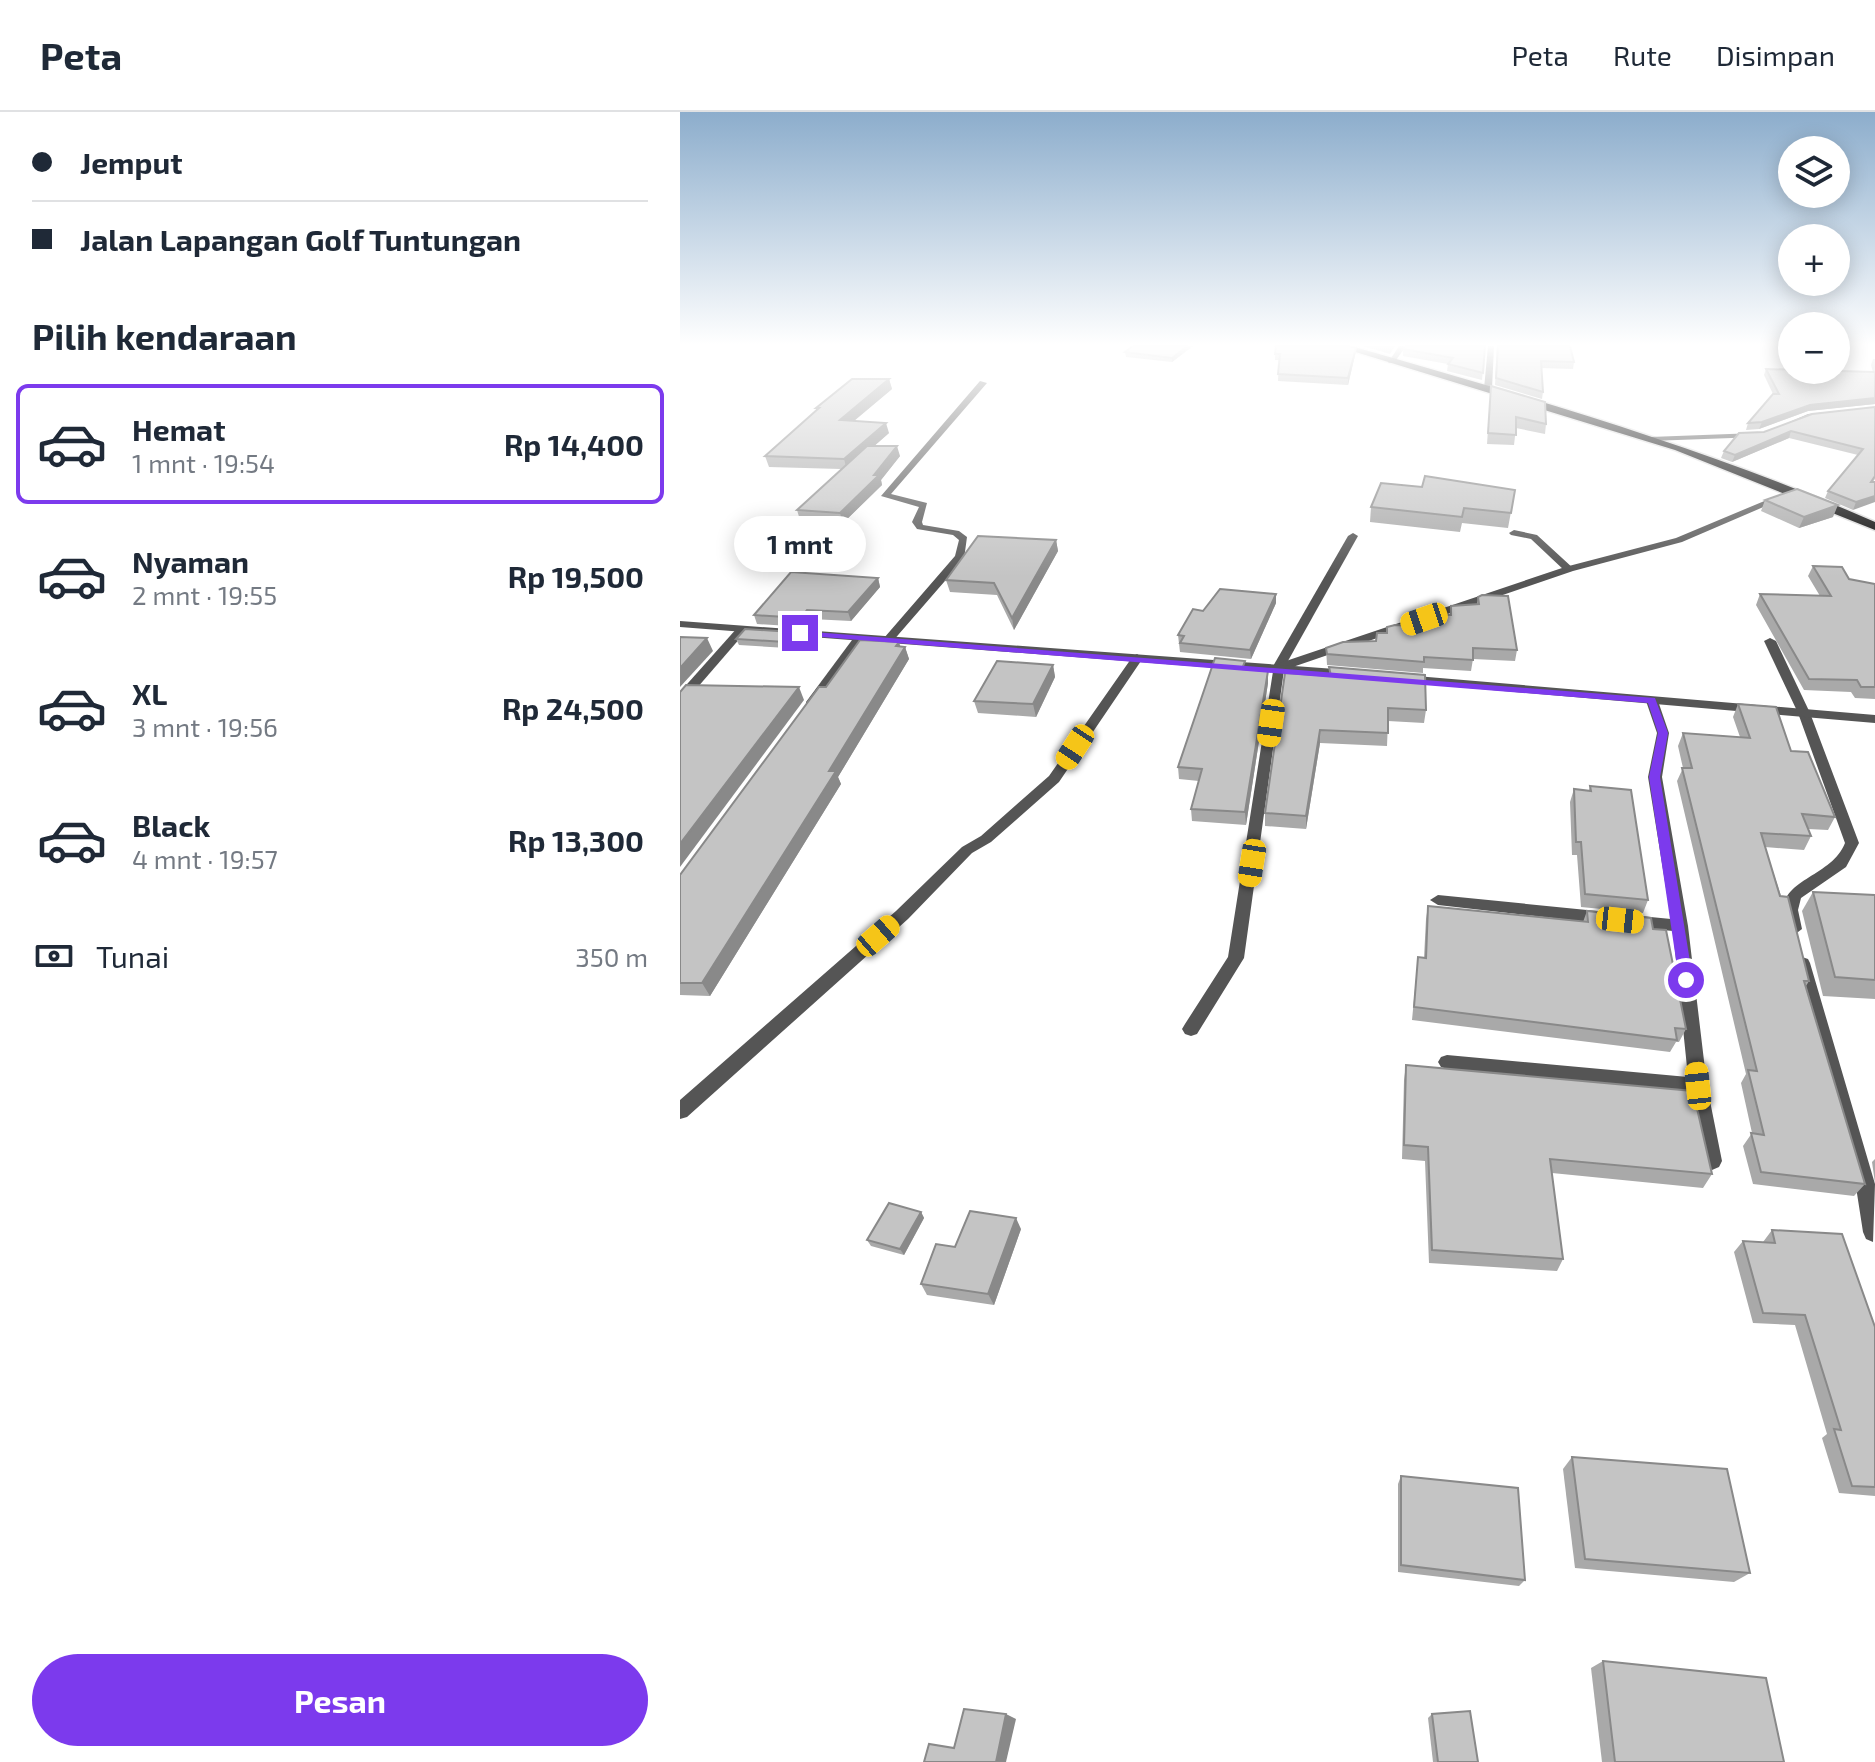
<!DOCTYPE html>
<html lang="id">
<meta charset="utf-8">
<style>
:root{--surface:#fff;--page:#f2f2f3;--text:#1f2937;--muted:#747a83;--line:#e0e1e3;--accent:#7c3aed}
body{margin:0;font-family:"Exo 2",sans-serif;background:var(--page);color:var(--text);height:100vh;display:flex;flex-direction:column;font-size:30px;white-space:nowrap}
*{box-sizing:border-box;margin:0}
p{font-size:26px;color:var(--muted)}
.icon{flex:none;width:44px;height:44px;fill:none;stroke:currentColor;stroke-width:2;stroke-linecap:round;stroke-linejoin:round}
.map{position:relative;flex:1;overflow:hidden}
.panel{display:flex;flex-direction:column;background:var(--surface);width:680px}
.panel>*{flex:none}
.banner{display:grid;align-content:center;height:176px;padding:0 32px;background:var(--surface)}
.buttons{position:absolute;left:1098px;top:24px;display:grid;gap:16px}
.buttons a{display:grid;place-items:center;width:72px;height:72px;border-radius:50%;background:var(--surface);box-shadow:0 4px 20px #0003;font-size:40px}
.end{position:absolute;width:36px;height:36px;margin:-18px;border:10px solid #7c3aed;background:#fff;box-shadow:0 0 0 4px #fff}
.from{border-radius:50%}
.bubble{position:absolute;height:56px;border-radius:28px;background:var(--surface);box-shadow:0 4px 20px #0003;font-size:26px;font-weight:700;line-height:56px;text-align:center}
.car{position:absolute;width:24px;height:48px;margin:-24px -12px;border-radius:10px;box-shadow:0 0 6px 2px #0007;background:linear-gradient(#f5c518 24%,#345 0 40%,#f5c518 0 76%,#345 0 86%,#f5c518 0)}
.banner b{display:flex;align-items:center;gap:28px;height:76px;font-size:30px}
.banner b+b{border-top:2px solid var(--line)}
.banner i{width:20px;height:20px;background:var(--text)}
ul{padding:0;list-style:none}
li{display:flex;align-items:center;gap:24px;height:120px;margin:0 16px 12px;padding:0 16px;border:4px solid transparent;border-radius:12px}
li div{flex:1}
li b{display:block;font-size:30px}
li em{font-style:normal;font-weight:700}
li.current{border-color:var(--accent)}
li>.icon{width:72px;height:72px;stroke-width:1.5}
h2{padding:0 32px;font-size:36px;line-height:96px}
.pay{display:flex;align-items:center;gap:20px;height:88px;padding:0 32px;font-size:30px}
.pay p{margin-inline-start:auto}
.primary-button{display:flex;gap:16px;margin-top:auto;padding:16px 32px}
.primary-button a{flex:1;height:92px;border-radius:48px;background:var(--accent);color:#fff;font-size:32px;font-weight:700;line-height:92px;text-align:center}
header{display:flex;align-items:center;gap:48px;box-sizing:border-box;height:112px;padding:0 40px;background:var(--surface);border-bottom:2px solid var(--line)}
header strong{font-size:38px}
nav{display:flex;gap:44px;margin-inline-start:auto;font-size:28px}
main{display:flex;flex:1;min-height:0}
.map>svg:first-child{display:block}
.lines{fill:none;stroke-linecap:round;stroke-linejoin:round}
.primary-casing{stroke:#dbdbdb;stroke-width:3}
.service{fill:#555;fill-rule:evenodd}
.minor{fill:#555;fill-rule:evenodd}
.tertiary{fill:#555;fill-rule:evenodd}
.primary{fill:#000;fill-rule:evenodd}
.wall{fill:#a9a9a9}
.shaded-wall{fill:#898989}
.building{fill:#c4c4c4;stroke:#898989;stroke-width:2}
.route{fill:#7c3aed}
</style>
<header>
<strong>Peta</strong>
<nav><a>Peta</a><a>Rute</a><a>Disimpan</a></nav>
</header>
<main>
<section class="panel">
<div class="banner">
<b><i class="from"></i>Jemput</b>
<b><i></i>Jalan Lapangan Golf Tuntungan</b>
</div>
<h2>Pilih kendaraan</h2>
<ul>
<li class="current"><svg class="icon" aria-label="car" viewBox="0 0 24 24"><path d="M5 17H2v-5l4-1 3-4h7l3 4 3 1v5h-3M9 17h6M6 11h13"/><circle cx="7" cy="17" r="2"/><circle cx="17" cy="17" r="2"/></svg><div><b>Hemat</b><p>1 mnt · 19:54</p></div><em>Rp 14,400</em></li>
<li><svg class="icon" aria-label="car" viewBox="0 0 24 24"><path d="M5 17H2v-5l4-1 3-4h7l3 4 3 1v5h-3M9 17h6M6 11h13"/><circle cx="7" cy="17" r="2"/><circle cx="17" cy="17" r="2"/></svg><div><b>Nyaman</b><p>2 mnt · 19:55</p></div><em>Rp 19,500</em></li>
<li><svg class="icon" aria-label="car" viewBox="0 0 24 24"><path d="M5 17H2v-5l4-1 3-4h7l3 4 3 1v5h-3M9 17h6M6 11h13"/><circle cx="7" cy="17" r="2"/><circle cx="17" cy="17" r="2"/></svg><div><b>XL</b><p>3 mnt · 19:56</p></div><em>Rp 24,500</em></li>
<li><svg class="icon" aria-label="car" viewBox="0 0 24 24"><path d="M5 17H2v-5l4-1 3-4h7l3 4 3 1v5h-3M9 17h6M6 11h13"/><circle cx="7" cy="17" r="2"/><circle cx="17" cy="17" r="2"/></svg><div><b>Black</b><p>4 mnt · 19:57</p></div><em>Rp 13,300</em></li>
</ul>
<div class="pay"><svg class="icon" aria-label="cash" viewBox="0 0 24 24"><path d="M3 7h18v10H3z"/><circle cx="12" cy="12" r="2"/></svg>Tunai<p>350 m</p></div>
<div class="primary-button"><a>Pesan</a></div>
</section>
<div class="map">
<svg width="1195" height="1650" viewBox="0 0 1195 1650">
<rect width="100%" height="100%" fill="#fff"/>
<g class="lines">
<defs>
<path id="primary" d="M656 234H671C848 285 1025 335 1195 410V418L995 338Z"/>
</defs>
<!-- primary casing -->
<use href="#primary" class="primary-casing"/>
<!-- service -->
<g class="service">
<polygon points="834,418 857,423 894,457 885,459 851,427 831,423 829,421"/>
<polygon points="673,421 678,424 604,556 598,560 594,559 592,556 668,424"/>
<polygon points="1090,526 1096,529 1130,601 1128,604 1120,604 1118,601 1084,529"/>
<polygon points="457,542 463,546 379,670 311,730 292,741 228,807 7,1005 0,1007 0,988 216,799 282,735 301,724 369,664 453,544"/>
</g>
<!-- minor -->
<g class="minor">
<polygon points="719,234 726,234 714,251 708,251"/>
<polygon points="808,234 814,234 812,277 808,279 804,277"/>
<polygon points="300,269 307,271 211,382 247,391 242,410 243,413 279,419 287,425 284,447 212,530 204,530 204,526 275,444 279,428 273,423 237,417 232,410 239,395 201,384"/>
<polygon points="1195,295 1195,299 1130,306 1105,317 1098,315 1128,302"/>
<polygon points="1076,321 1079,325 970,329 966,327 970,325"/>
<polygon points="1101,382 1109,384 1002,430 893,459 604,558 564,846 517,922 511,924 505,922 502,917 505,912 548,845 594,553 885,455 996,426"/>
<polygon points="58,515 68,517 4,591 0,592 0,580"/>
<polygon points="179,523 185,526 134,596 126,596 126,590 175,524"/>
<polygon points="972,585 978,589 989,621 982,665 1008,814 1027,974 1042,1049 1039,1055 1032,1058 1025,1055 1022,1049 1010,981 767,957 761,955 758,950 761,945 767,943 1008,965 993,819 950,815 942,809 950,803 991,807 968,665 977,621 966,589"/>
<path d="M1124 597 1130 601 1179 731 1166 755 1121 786 1118 798 1122 817 1114 823 1108 821C1084 766 1150 770 1165 731L1118 601Z"/>
<polygon points="758,783 927,800 935,806 927,812 758,793 750,788"/>
<polygon points="1122,845 1128,847 1130,851 1195,1072 1193,1130 1186,1127 1183,1120 1176,1075 1114,851 1116,847"/>
</g>
<!-- tertiary -->
<g class="tertiary">
<polygon points="0,509 669,558 675,562 669,566 0,515"/>
<polygon points="724,563 1195,603 1195,611 720,570 718,567"/>
</g>
<!-- primary -->
<use href="#primary" class="primary"/>
</g>
<!-- wall -->
<g class="wall">
<polygon points="513,234 492,250 446,245 445,240"/>
<polygon points="683,234 715,234 710,242"/>
<polygon points="805,234 802,268 767,259 768,252 723,244 723,237"/>
<polygon points="817,234 890,234 894,250 893,257 861,256 863,280 862,287 815,273"/>
<polygon points="676,236 675,243 668,273 598,269 599,248 595,248 595,242"/>
<polygon points="1193,247 1195,247 1195,293 1195,292 1128,299 1079,317 1066,318 1068,311 1093,282 1084,263 1086,257 1193,260 1191,253"/>
<polygon points="209,267 212,277 174,309 209,321 194,334 220,344 201,368 202,373 163,411 120,408 117,398 161,357 89,355 85,344 136,299 136,296"/>
<polygon points="811,274 866,312 865,322 836,316 834,333 807,332"/>
<polygon points="1195,295 1195,367 1173,398 1145,386 1148,379 1178,343 1109,326 1052,350 1041,346 1044,339 1084,320"/>
<polygon points="742,375 835,378 828,416 782,411 780,420 690,410 691,395"/>
<polygon points="1085,388 1153,405 1119,416 1081,399"/>
<polygon points="376,428 378,439 334,518 317,483 270,480 266,468"/>
<polygon points="1133,454 1169,467 1195,472 1195,587 1175,586 1171,580 1124,578 1076,493 1080,482 1140,484 1128,464"/>
<polygon points="198,466 200,475 171,509 131,507 125,515 77,512 74,503"/>
<polygon points="798,485 837,538 835,549 793,547 791,559 743,556 743,561 647,553 646,536 696,529 707,521 745,514 746,502 770,503 771,494 797,492"/>
<polygon points="596,491 571,547 500,540 498,523 523,499"/>
<polygon points="112,520 115,527 107,536 59,533 56,527"/>
<polygon points="220,534 225,535 229,547 158,665 161,672 30,884 0,883 0,763 146,575"/>
<polygon points="373,553 375,565 356,605 298,601 294,589"/>
<polygon points="649,555 746,598 744,611 708,609 707,634 640,631 626,717 585,714 585,701 649,563"/>
<polygon points="565,557 588,559 588,571 566,713 512,709 511,697 519,669 499,667 498,655"/>
<polygon points="1058,592 1111,639 1155,705 1148,718 1128,717 1131,724 1124,738 1085,735 1129,869 1126,874 1185,1072 1174,1084 1073,1072 1063,1034 1072,1021 1061,971 1066,962 997,669 1003,656 998,634 1003,621 1060,625 1053,605"/>
<polygon points="910,674 968,788 963,801 901,795 897,743 892,743 890,690 894,677 909,679"/>
<polygon points="1133,780 1195,783 1195,887 1143,884 1122,799"/>
<polygon points="748,794 903,810 907,799 973,817 1006,917 999,930 996,930 990,940 732,908 738,845 744,846 746,807"/>
<polygon points="726,953 1032,1062 1023,1076 872,1061 883,1147 877,1159 749,1151 745,1049 722,1047 724,968"/>
<polygon points="1195,1047 1195,1071 1192,1050"/>
<polygon points="241,1100 244,1106 224,1143 191,1134 187,1128"/>
<polygon points="341,1117 314,1193 247,1183 241,1172 275,1135"/>
<polygon points="1092,1118 1195,1215 1195,1384 1159,1381 1142,1326 1147,1322 1115,1213 1073,1211 1054,1140 1063,1129 1083,1130"/>
<polygon points="892,1345 1070,1461 1054,1470 895,1456 883,1357"/>
<polygon points="721,1364 845,1468 839,1474 718,1460 718,1372"/>
<polygon points="923,1549 1104,1650 922,1650 911,1556"/>
<polygon points="752,1602 798,1650 753,1650 748,1606"/>
</g>
<!-- shaded-wall -->
<g class="shaded-wall">
<polygon points="507,234 513,234 492,250 492,246"/>
<polygon points="676,236 675,243 668,273 668,266"/>
<polygon points="209,267 212,277 163,318 160,308"/>
<polygon points="1195,286 1195,292 1128,299 1079,317 1082,310 1130,293"/>
<polygon points="206,311 209,321 167,358 164,347"/>
<polygon points="1111,319 1109,326 1052,350 1055,343"/>
<polygon points="217,334 220,344 201,368 202,373 163,411 160,401 194,363"/>
<polygon points="1195,384 1195,390 1173,398 1176,390"/>
<polygon points="1158,393 1153,405 1119,416 1124,405"/>
<polygon points="376,428 378,439 334,518 332,506"/>
<polygon points="198,466 200,475 171,509 168,500"/>
<polygon points="596,482 596,491 571,547 570,538"/>
<polygon points="127,498 131,507 125,515 121,506"/>
<polygon points="112,520 115,527 107,536 105,530"/>
<polygon points="27,526 33,539 0,575 0,556"/>
<polygon points="219,530 222,540 225,535 229,547 158,665 161,672 30,884 22,871 149,659"/>
<polygon points="373,553 375,565 356,605 353,592"/>
<polygon points="588,559 588,571 566,713 565,700"/>
<polygon points="119,575 124,588 0,755 0,732"/>
<polygon points="640,618 640,631 626,717 626,704"/>
<polygon points="241,1100 244,1106 224,1143 220,1137"/>
<polygon points="336,1106 341,1117 314,1193 308,1182"/>
<polygon points="326,1602 336,1607 326,1650 316,1650"/>
</g>
<!-- building -->
<g class="building">
<polygon points="453,234 507,234 492,246 445,240"/>
<polygon points="596,234 669,234 676,236 668,266 598,262 600,242 595,242"/>
<polygon points="725,234 805,234 803,261 768,252 773,246 723,237"/>
<polygon points="818,234 890,234 894,250 861,249 863,280 816,266"/>
<polygon points="1086,257 1195,260 1195,286 1130,293 1082,310 1068,311 1093,282 1099,282"/>
<polygon points="172,267 209,267 160,308 206,311 164,347 85,344 139,296 136,296"/>
<polygon points="811,274 865,290 866,312 836,305 836,323 808,321"/>
<polygon points="1195,295 1195,364 1191,370 1195,370 1195,384 1176,390 1148,379 1183,337 1111,319 1055,343 1044,339 1059,321 1084,320 1132,302"/>
<polygon points="187,334 217,334 194,363 199,363 160,401 117,398"/>
<polygon points="745,364 835,378 831,401 784,396 782,405 691,395 701,371 742,375"/>
<polygon points="1117,377 1158,393 1124,405 1085,388"/>
<polygon points="298,424 376,428 332,506 314,471 266,468"/>
<polygon points="1133,454 1162,455 1169,467 1195,472 1195,575 1181,575 1177,568 1129,567 1080,482 1151,484"/>
<polygon points="111,460 198,466 168,500 127,498 121,506 74,503"/>
<polygon points="540,477 596,482 570,538 500,531 504,524 498,523 513,497 523,499"/>
<polygon points="802,483 828,484 837,538 793,536 793,548 744,545 744,550 647,542 646,536 663,530 696,529 697,521 707,521 707,515 715,513 746,514 746,502 771,503 771,494 799,492 798,485"/>
<polygon points="65,517 112,520 105,530 56,527"/>
<polygon points="0,525 27,526 0,556"/>
<polygon points="180,528 219,530 216,534 225,535 149,659 156,659 22,871 0,871 0,763 139,575 146,575"/>
<polygon points="535,546 565,549 562,557 588,559 565,700 511,697 522,657 498,655"/>
<polygon points="317,549 373,553 353,592 294,589"/>
<polygon points="649,555 745,563 746,598 708,596 708,621 640,618 626,704 585,701 605,561 651,564"/>
<polygon points="6,573 119,575 0,732 0,580"/>
<polygon points="1058,592 1096,595 1111,639 1128,640 1155,705 1122,702 1131,724 1081,721 1100,784 1108,785 1129,869 1124,869 1185,1072 1081,1060 1071,1021 1084,1023 1068,958 1077,959 1002,656 1012,656 1003,621 1070,626"/>
<polygon points="910,674 951,678 968,788 905,782 901,730 896,730 894,677 911,679"/>
<polygon points="1133,780 1195,783 1195,868 1155,865"/>
<polygon points="748,794 908,810 907,799 971,806 973,817 986,818 1006,917 995,916 997,928 734,895 738,845 746,846"/>
<polygon points="726,953 1013,979 1032,1062 870,1047 883,1147 752,1138 748,1035 724,1033"/>
<polygon points="209,1091 241,1100 220,1137 187,1128"/>
<polygon points="290,1099 336,1106 308,1182 241,1172 256,1132 275,1135"/>
<polygon points="1092,1118 1162,1122 1195,1215 1195,1375 1172,1374 1154,1317 1161,1318 1125,1203 1083,1201 1063,1129 1095,1131"/>
<polygon points="892,1345 1047,1357 1070,1461 905,1447"/>
<polygon points="721,1364 838,1376 845,1468 721,1453"/>
<polygon points="923,1549 1086,1566 1104,1650 935,1650"/>
<polygon points="284,1597 326,1602 316,1650 244,1650 249,1632 274,1636"/>
<polygon points="790,1599 798,1650 758,1650 752,1602"/>
</g>
<!-- sky -->
<linearGradient id="sky" x2="0" y2="1"><stop stop-color="#8cadcc"/><stop offset="0.5" stop-color="#fff"/><stop offset="1" stop-color="#fff" stop-opacity="0"/></linearGradient>
<rect width="1195" height="465" fill="url(#sky)"/>
<!-- route -->
<polygon class="route" points="120,519 975,586 988,621 980,665 1013,868 1006,873 999,868 969,665 978,621 968,591 117,523"/>
</svg>
<div class="buttons">
<a><svg class="icon" aria-label="layers" viewBox="0 0 24 24"><path d="M12 4l9 5-9 5-9-5zM3 14l9 5 9-5"/></svg></a>
<a>+</a>
<a>−</a>
</div>
<i class="end from" style="left:1006px;top:868px"></i>
<i class="end" style="left:120px;top:521px"></i>
<div class="bubble" style="left:54px;top:404px;width:132px">1 mnt</div>
<i class="car" style="left:744px;top:507px;rotate:251deg"></i>
<i class="car" style="left:591px;top:611px;rotate:188deg"></i>
<i class="car" style="left:395px;top:635px;rotate:213deg"></i>
<i class="car" style="left:572px;top:751px;rotate:189deg"></i>
<i class="car" style="left:940px;top:808px;rotate:96deg"></i>
<i class="car" style="left:198px;top:824px;rotate:49deg"></i>
<i class="car" style="left:1018px;top:974px;rotate:354deg"></i>
</div>
</main>
